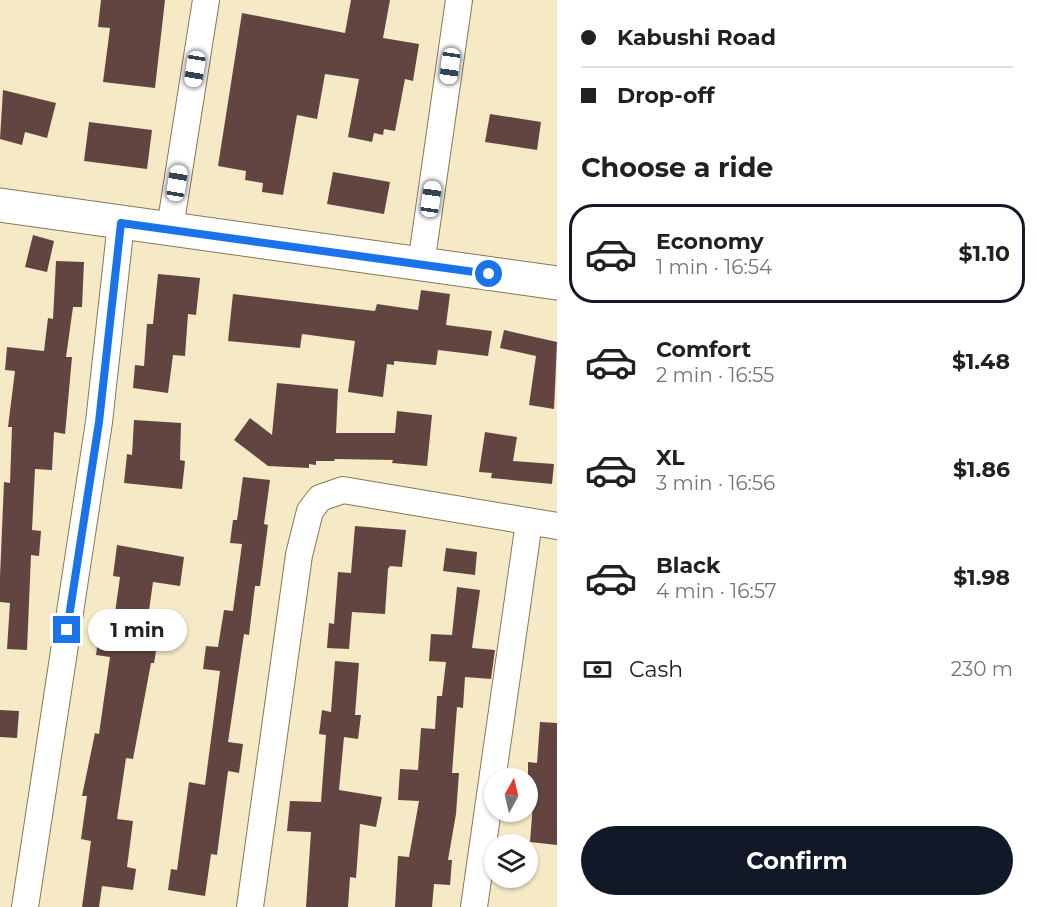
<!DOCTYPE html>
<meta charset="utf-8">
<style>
:root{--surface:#fff;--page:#f6f6f6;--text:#202124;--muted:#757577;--line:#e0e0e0;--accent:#111827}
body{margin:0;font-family:Montserrat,sans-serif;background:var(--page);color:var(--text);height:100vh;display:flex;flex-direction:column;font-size:22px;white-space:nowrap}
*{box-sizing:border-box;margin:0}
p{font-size:20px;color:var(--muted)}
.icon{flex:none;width:33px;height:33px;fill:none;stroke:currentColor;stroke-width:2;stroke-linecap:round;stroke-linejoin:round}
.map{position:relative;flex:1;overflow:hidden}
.details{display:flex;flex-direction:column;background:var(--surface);width:480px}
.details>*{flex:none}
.hud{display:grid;align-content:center;height:132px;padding:0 24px;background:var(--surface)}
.needle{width:39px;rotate:8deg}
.tools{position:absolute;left:484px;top:768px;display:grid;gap:12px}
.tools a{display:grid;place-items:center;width:54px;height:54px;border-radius:50%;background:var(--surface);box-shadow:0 2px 4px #0004;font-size:30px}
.end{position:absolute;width:27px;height:27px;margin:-14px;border:8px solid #1a73e8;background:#fff;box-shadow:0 0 0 3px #fff}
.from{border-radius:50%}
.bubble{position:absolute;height:42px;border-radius:21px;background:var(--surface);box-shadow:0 2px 4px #0004;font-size:20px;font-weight:700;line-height:42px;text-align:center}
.car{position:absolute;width:18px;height:36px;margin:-18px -9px;border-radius:8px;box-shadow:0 0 4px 2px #0007;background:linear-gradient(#fff 24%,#345 0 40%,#fff 0 76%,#345 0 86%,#fff 0)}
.hud b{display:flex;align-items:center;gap:21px;height:57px;font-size:22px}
.hud b+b{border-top:2px solid var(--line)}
.hud i{width:15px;height:15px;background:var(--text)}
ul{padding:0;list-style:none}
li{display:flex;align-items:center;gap:18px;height:99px;margin:0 12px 9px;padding:0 12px;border:3px solid transparent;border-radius:24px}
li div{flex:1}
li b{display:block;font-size:22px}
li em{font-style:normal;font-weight:700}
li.selected{border-color:var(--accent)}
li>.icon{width:54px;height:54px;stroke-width:1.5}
h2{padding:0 24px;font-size:27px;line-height:72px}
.pay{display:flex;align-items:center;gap:15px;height:66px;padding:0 24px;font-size:22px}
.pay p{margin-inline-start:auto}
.button{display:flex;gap:12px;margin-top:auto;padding:12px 24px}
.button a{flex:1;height:69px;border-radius:36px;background:var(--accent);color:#fff;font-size:24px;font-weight:700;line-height:69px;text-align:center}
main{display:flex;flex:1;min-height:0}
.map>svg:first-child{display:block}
.building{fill:#624540}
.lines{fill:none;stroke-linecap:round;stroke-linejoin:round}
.minor-casing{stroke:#847858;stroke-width:28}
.secondary-casing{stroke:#847858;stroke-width:35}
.minor{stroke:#fff;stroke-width:26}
.secondary{stroke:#fff;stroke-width:33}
.route{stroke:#1a73e8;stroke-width:8}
</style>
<main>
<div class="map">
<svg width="557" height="907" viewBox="0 0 557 907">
<rect width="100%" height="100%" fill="#f6e9c6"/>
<!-- building -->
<g class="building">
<polygon points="101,0 165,0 155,88 103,82 110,28 98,27"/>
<polygon points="351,0 390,0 383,38 419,44 413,81 405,79 395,131 384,129 383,135 374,133 372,142 348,137 359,79 325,74 317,119 297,115 283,195 262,192 263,183 245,180 246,171 218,166 242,13 345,33"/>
<polygon points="3,90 56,103 47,138 25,132 22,145 0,139"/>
<polygon points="490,114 541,122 537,150 485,142"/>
<polygon points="89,122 152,130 147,169 84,161"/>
<polygon points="333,172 390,182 384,214 327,204"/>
<polygon points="33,235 54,241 47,272 25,267"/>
<polygon points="56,261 84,262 82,307 73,307 66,357 72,357 65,434 54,432 52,470 35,469 32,530 41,531 39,556 31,555 27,650 7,649 10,603 0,602 0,577 4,482 10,483 12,427 8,427 15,371 5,370 7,347 44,351 48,318 53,319"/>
<polygon points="158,274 200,278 196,315 188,314 185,356 173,355 168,393 133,388 135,365 144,366 147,324 153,324"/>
<polygon points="421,290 450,294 446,325 492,331 488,356 438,350 436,365 394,361 394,365 387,364 383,397 348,392 355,341 302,334 300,348 228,341 233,294 366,310 375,311 377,304 418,310"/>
<polygon points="504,330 557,342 554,409 529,405 536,356 500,348"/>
<polygon points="277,383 338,389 336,433 395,433 397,411 432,415 427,466 392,463 393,460 335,459 334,461 316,461 316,465 309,464 309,468 268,466 234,440 250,418 272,435"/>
<polygon points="134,420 181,423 180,460 185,461 182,489 124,483 127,454 132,455"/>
<polygon points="485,432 517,437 513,461 554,464 552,484 491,478 492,473 479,472"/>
<polygon points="243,477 270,480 264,524 268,525 260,586 255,586 249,635 244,634 228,742 243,744 239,773 228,771 217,855 211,854 205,896 168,890 171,869 177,870 189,782 205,785 220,671 203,669 206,646 218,647 224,610 233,611 242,544 230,543 233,520 237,520"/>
<polygon points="355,526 406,530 402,567 390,566 388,569 385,614 352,612 349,649 327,648 329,623 334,624 338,572 351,573"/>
<polygon points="117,545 184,557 180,586 153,582 146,632 159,634 154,663 151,663 133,759 126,758 117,819 133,821 127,867 136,869 133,890 102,886 99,907 82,907 91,841 81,839 87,796 82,796 95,733 99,734 110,657 96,655 100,625 113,627 120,577 113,576"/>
<polygon points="446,548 477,552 475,575 443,571"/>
<polygon points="457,587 480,590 472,648 495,650 491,679 465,677 463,708 457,707 452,773 459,773 456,814 448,860 452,860 450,885 434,884 432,907 395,907 398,856 409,857 419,801 398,800 400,769 418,770 421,728 435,729 437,696 442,696 446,662 429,661 431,634 452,635"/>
<polygon points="335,661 359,663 355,715 361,715 358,739 344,737 339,790 382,797 376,827 360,824 356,878 350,877 348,907 306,907 311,832 287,831 290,801 321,802 326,735 319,734 322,710 331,712"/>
<polygon points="0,710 19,711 17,738 0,737"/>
<polygon points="540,722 557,723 557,845 530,842 534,790 528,789 528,762 537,763"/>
</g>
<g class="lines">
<defs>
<g id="minor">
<polyline points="170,228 206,0"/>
<polyline points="421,265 459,0"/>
<polyline points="25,907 99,422 121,223"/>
<polyline points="250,907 299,555 310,511 320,498 343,490 557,526"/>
<polyline points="474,907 529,522"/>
</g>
<polyline id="secondary" points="0,205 557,283"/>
</defs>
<!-- minor casing -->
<use href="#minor" class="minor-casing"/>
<!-- secondary casing -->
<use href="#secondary" class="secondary-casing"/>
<!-- minor -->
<use href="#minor" class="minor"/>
<!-- secondary -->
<use href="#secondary" class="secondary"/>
</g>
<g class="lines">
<!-- route -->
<polyline class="route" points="67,630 99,422 121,223 489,274"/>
</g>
</svg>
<div class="tools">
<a><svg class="needle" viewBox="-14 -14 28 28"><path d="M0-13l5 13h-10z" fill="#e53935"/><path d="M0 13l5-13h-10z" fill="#757577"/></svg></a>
<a><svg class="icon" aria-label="layers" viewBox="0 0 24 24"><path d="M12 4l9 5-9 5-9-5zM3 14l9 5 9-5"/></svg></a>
</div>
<i class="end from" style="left:489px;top:274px"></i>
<i class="end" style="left:67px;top:630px"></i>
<div class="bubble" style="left:88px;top:609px;width:99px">1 min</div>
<i class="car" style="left:450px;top:66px;rotate:188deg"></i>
<i class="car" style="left:195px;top:69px;rotate:189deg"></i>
<i class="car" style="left:177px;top:183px;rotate:9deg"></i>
<i class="car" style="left:431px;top:199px;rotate:8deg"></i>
</div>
<section class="details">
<div class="hud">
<b><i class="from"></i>Kabushi Road</b>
<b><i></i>Drop-off</b>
</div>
<h2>Choose a ride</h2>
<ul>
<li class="selected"><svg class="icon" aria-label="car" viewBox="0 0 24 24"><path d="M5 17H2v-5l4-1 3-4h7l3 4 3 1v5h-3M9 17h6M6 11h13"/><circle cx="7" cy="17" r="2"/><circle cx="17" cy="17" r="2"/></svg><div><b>Economy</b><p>1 min · 16:54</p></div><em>$1.10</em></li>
<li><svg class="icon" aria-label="car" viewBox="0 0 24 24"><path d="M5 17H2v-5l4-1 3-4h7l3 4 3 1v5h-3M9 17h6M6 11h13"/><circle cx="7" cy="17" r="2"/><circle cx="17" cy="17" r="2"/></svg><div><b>Comfort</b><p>2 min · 16:55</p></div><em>$1.48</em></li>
<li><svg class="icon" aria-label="car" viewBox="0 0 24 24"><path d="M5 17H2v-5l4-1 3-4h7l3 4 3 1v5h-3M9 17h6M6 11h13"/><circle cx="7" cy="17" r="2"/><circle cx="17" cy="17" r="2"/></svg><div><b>XL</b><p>3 min · 16:56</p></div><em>$1.86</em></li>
<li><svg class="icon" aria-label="car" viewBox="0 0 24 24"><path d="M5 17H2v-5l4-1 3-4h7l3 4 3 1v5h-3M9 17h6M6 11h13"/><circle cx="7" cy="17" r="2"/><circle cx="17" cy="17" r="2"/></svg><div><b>Black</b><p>4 min · 16:57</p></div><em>$1.98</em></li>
</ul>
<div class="pay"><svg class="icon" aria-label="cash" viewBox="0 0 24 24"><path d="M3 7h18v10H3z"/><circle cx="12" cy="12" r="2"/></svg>Cash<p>230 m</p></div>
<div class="button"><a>Confirm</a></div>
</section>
</main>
